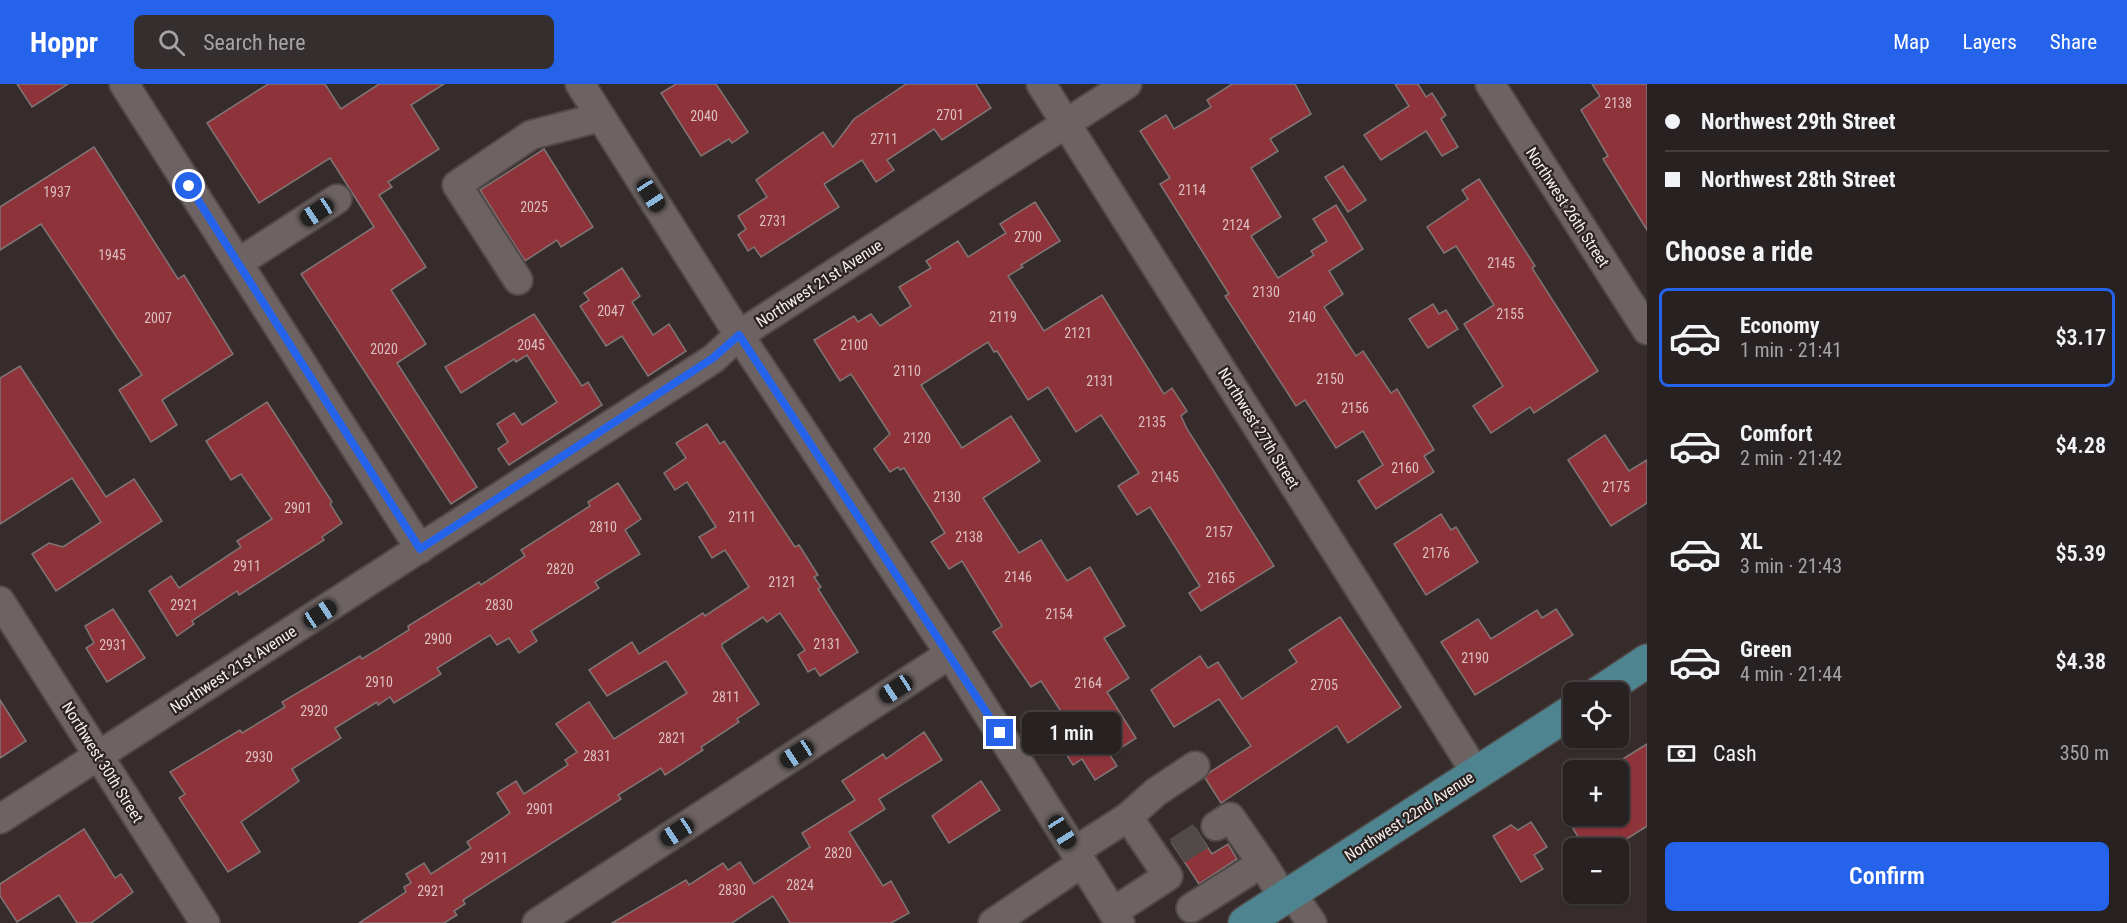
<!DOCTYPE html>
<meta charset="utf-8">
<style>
:root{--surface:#282121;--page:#342e2e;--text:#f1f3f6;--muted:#a5a3a5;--line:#443e3f;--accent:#2563eb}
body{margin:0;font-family:"Roboto Condensed",sans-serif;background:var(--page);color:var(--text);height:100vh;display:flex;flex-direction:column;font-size:22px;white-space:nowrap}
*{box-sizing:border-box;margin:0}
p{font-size:20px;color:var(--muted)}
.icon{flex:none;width:33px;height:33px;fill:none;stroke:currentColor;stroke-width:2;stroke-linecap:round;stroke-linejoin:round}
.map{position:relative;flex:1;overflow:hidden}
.panel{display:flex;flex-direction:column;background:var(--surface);width:480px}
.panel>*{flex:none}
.banner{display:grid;align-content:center;height:132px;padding:0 18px;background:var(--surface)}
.buttons{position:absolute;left:1563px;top:598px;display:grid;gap:12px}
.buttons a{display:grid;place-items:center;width:66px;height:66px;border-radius:9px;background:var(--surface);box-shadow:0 2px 4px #0004,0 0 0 2px var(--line);font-size:30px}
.end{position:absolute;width:27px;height:27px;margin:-14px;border:8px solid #2563eb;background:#fff;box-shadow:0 0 0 3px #fff}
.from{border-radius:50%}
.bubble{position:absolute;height:42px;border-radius:9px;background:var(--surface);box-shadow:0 2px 4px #0004,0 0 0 2px var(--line);font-size:20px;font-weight:600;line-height:42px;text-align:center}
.car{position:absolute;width:18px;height:36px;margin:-18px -9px;border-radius:8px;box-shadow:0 0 4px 2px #0007;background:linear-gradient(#222 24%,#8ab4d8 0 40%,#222 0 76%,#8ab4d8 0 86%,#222 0)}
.banner b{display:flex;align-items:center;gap:21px;height:57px;font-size:22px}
.banner b+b{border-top:2px solid var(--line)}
.banner i{width:15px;height:15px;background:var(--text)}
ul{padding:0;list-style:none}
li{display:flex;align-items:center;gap:18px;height:99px;margin:0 12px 9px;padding:0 6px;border:3px solid transparent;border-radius:9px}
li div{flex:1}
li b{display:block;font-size:22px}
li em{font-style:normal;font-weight:600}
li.current{border-color:var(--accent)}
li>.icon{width:54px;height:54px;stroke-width:1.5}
h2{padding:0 18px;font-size:27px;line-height:72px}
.pay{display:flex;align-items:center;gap:15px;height:66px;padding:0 18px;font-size:22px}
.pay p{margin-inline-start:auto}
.primary-button{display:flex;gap:12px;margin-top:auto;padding:12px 18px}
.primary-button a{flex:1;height:69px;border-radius:9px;background:var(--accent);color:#fff;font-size:24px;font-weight:600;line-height:69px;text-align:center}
header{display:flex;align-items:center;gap:36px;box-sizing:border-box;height:84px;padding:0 30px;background:var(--accent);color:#fff}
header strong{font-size:28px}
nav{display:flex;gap:33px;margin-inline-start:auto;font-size:21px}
.search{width:420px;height:54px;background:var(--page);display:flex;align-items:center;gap:15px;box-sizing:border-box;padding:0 21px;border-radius:9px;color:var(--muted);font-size:22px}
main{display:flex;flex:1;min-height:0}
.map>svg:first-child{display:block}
.building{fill:#8f333a;stroke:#807575;stroke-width:1.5}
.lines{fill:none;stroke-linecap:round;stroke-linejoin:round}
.minor-tunnel{stroke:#524949;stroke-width:28;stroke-dasharray:28 14;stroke-linecap:butt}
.minor-casing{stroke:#514948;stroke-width:32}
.major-casing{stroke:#514948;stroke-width:36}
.minor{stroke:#6e6363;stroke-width:28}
.major{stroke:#4e8490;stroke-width:33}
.route{stroke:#2563eb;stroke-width:8}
.labels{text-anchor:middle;stroke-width:4.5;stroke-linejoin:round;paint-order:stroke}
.number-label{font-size:14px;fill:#dbbfc0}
.street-label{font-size:16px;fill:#f4eeed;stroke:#2c2222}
</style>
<header>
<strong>Hoppr</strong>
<div class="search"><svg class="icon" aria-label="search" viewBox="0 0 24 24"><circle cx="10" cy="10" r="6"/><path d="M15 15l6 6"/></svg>Search here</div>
<nav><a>Map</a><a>Layers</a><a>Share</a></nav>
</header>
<main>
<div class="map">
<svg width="1647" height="839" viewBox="0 0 1647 839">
<rect width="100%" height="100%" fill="#362c2c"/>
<!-- building -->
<g class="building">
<polygon points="17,0 68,0 32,23"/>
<polygon points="268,0 325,0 341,25 379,0 444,0 411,21 439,65 388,98 392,103 379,111 426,183 391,206 426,260 397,279 477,403 451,420 301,190 374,143 351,107 330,74 259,119 207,39"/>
<polygon points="676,0 716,0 748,48 732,59 729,55 701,72 661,9"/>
<polygon points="906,0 976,0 991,24 942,56 934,45 887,76 894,86 876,98 862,76 824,100 839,123 761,173 754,163 748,167 738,151 746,145 738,132 767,113 756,96 823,48 833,63 854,35"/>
<polygon points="1232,0 1295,0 1311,30 1270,55 1278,67 1251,84 1281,133 1251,152 1278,194 1314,171 1311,167 1327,157 1313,135 1336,121 1363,165 1329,187 1343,210 1324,223 1356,272 1363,267 1391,309 1397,305 1434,366 1424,372 1434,388 1376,425 1358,397 1383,381 1363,347 1336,364 1305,316 1296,322 1225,212 1229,210 1160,100 1170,94 1140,47 1166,31 1174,45 1211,23 1207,16"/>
<polygon points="1395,0 1418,0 1426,13 1432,9 1446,31 1441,35 1458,63 1442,72 1426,47 1381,76 1364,51 1409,22"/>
<polygon points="1592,0 1647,0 1647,146 1603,75 1608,72 1581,26 1600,12"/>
<polygon points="94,63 178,195 184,191 233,270 162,316 177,341 151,358 119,306 142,291 41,140 0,166 0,123"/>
<polygon points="544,65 593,143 561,163 557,156 525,177 480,106"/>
<polygon points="1343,82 1366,116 1348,128 1325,93"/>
<polygon points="1479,95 1535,182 1532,184 1598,287 1534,329 1530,323 1491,349 1473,322 1503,302 1464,240 1494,221 1456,162 1444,169 1427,143 1468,115 1462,106"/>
<polygon points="1035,118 1060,157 1021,181 1023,183 1008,192 1044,247 1102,211 1164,310 1172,304 1187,327 1181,332 1187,345 1274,482 1201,527 1189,509 1200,502 1150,423 1137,431 1118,402 1139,389 1101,331 1076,348 1048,303 1028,316 997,267 994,268 988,258 921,301 962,364 1011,332 1040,377 983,414 1019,469 1041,456 1067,497 1090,483 1125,542 1104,554 1129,594 1107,608 1136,654 1110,671 1117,682 1095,696 1082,675 1073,681 1056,654 1072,644 1041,597 1031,603 993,548 1002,542 962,477 949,485 931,458 945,449 904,384 900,386 898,383 890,388 874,365 890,350 851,290 840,297 814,256 854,232 858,238 871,230 880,242 911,222 899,203 931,184 926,177 958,157 968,173 1006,149 1000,140"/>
<polygon points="622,184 640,212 632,218 653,251 669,240 686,267 648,292 622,252 606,262 580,222 589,216 584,209"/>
<polygon points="1433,220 1439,230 1446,226 1458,245 1428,264 1409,235"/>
<polygon points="534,230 582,302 588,298 602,321 509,381 498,365 508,358 497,340 514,329 522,341 557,318 527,271 516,278 514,275 461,309 445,283"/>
<polygon points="20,282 106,413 134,395 162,437 56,507 32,470 49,459 63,463 101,438 72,394 0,440 0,294"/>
<polygon points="267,318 332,418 330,420 342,439 322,453 324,456 239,511 237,507 192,537 194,540 177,552 149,507 171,492 179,504 241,463 237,457 272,435 241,390 231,396 206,357"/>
<polygon points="707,340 720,360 724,357 795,463 799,461 818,491 814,493 821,503 818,505 858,568 820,592 815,584 808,588 798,571 805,566 780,529 767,538 763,533 722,560 722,563 759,620 737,635 739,638 701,663 703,666 665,691 661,684 618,711 621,715 463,816 465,820 454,827 457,831 444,839 359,839 406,808 404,803 411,799 406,790 424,779 431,790 471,764 467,758 510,729 497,709 516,697 524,710 568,681 565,676 577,668 556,640 589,618 614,655 687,609 666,577 607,612 589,586 632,558 639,570 703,529 705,532 749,503 725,466 712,474 699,453 716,443 687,398 675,406 664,389 686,374 676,359"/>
<polygon points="1605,351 1629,387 1647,376 1647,419 1611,442 1568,376"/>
<polygon points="618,399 641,435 625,446 640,470 595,498 599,504 531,547 537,557 519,569 509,554 497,561 490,551 437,584 441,590 394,619 390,613 378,621 377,618 335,644 341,654 292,685 299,697 241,738 260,768 228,788 179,714 185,710 170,688 240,646 242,649 285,623 282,618 360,572 362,575 409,546 408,542 479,498 481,501 525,472 521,466 590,422 588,418"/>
<polygon points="1441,430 1451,446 1456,443 1478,478 1426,511 1394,460"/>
<polygon points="113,525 145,574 107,598 86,564 94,559 85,542"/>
<polygon points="1556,525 1573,551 1475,611 1441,558 1478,535 1491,555 1537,526 1542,534"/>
<polygon points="1340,533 1401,623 1348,659 1337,642 1221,719 1205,694 1210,688 1251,662 1219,615 1174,643 1151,606 1200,572 1208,584 1218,578 1242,615 1297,578 1289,566"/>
<polygon points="0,616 26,657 0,674"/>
<polygon points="924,648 942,676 879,715 885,725 849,748 883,802 891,797 909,829 891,839 790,839 773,812 732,839 612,839 686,796 689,801 723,779 728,786 740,778 754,800 810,763 802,749 855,716 842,697 883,670 886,675"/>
<polygon points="1647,660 1647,742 1611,765 1586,765 1573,745 1592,732 1618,732 1618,678"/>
<polygon points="981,697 1000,726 949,759 932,732"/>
<polygon points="1531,738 1547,763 1534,771 1543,785 1521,798 1493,752 1511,741 1518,746"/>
<polygon points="1195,744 1212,770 1228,760 1237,775 1199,800 1172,759"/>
<polygon points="84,745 115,794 121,790 133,808 91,839 77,839 59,811 17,838 0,812 0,800"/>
</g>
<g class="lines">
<!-- minor-tunnel -->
<polyline class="minor-tunnel" points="1177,767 1216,742"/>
<defs>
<g id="minor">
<polyline points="124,0 420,465"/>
<polyline points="580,0 739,251 950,570 1120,839"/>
<polyline points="1041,0 1476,689"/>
<polyline points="1490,0 1647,246"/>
<polyline points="238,179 337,115"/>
<polyline points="518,196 457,101 531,51 601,33"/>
<polyline points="0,517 205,839"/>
<polyline points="1128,733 1156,708 1195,682"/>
<polyline points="0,735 713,275 739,251 1127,0"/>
<polyline points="1216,742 1230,733 1262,779"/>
<polyline points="1075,767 1128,733 1168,792 1113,828"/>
<polyline points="1291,809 1312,839"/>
<polyline points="1191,824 1262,779 1284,814"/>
<polyline points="537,839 950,570"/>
<polyline points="993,839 1082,779"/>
</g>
<g id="major">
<polyline points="1599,609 1647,577"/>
<polyline points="1245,839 1574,626"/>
</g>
</defs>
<!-- minor casing -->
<use href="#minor" class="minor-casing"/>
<!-- major casing -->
<use href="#major" class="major-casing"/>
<!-- minor -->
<use href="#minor" class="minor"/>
<!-- major -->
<use href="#major" class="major"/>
</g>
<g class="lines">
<!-- route -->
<polyline class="route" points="189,102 420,465 713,274 739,251 1000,649"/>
</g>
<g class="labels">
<!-- number labels -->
<g class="number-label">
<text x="1618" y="24">2138</text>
<text x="950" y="36">2701</text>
<text x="704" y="37">2040</text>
<text x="884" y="60">2711</text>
<text x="1192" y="111">2114</text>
<text x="57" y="113">1937</text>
<text x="534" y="128">2025</text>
<text x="773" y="142">2731</text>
<text x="1236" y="146">2124</text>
<text x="1028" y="158">2700</text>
<text x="112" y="176">1945</text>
<text x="1501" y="184">2145</text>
<text x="1266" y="213">2130</text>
<text x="611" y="232">2047</text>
<text x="1510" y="235">2155</text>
<text x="1003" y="238">2119</text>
<text x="1302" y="238">2140</text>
<text x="158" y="239">2007</text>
<text x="1078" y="254">2121</text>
<text x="531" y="266">2045</text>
<text x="854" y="266">2100</text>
<text x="384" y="270">2020</text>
<text x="907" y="292">2110</text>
<text x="1330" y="300">2150</text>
<text x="1100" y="302">2131</text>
<text x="1355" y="329">2156</text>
<text x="1152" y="343">2135</text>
<text x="917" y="359">2120</text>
<text x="1405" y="389">2160</text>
<text x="1165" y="398">2145</text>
<text x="1616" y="408">2175</text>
<text x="947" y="418">2130</text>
<text x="298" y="429">2901</text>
<text x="742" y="438">2111</text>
<text x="603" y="448">2810</text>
<text x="1219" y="453">2157</text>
<text x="969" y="458">2138</text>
<text x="1436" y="474">2176</text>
<text x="247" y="487">2911</text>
<text x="560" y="490">2820</text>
<text x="1018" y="498">2146</text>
<text x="1221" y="499">2165</text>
<text x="782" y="503">2121</text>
<text x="184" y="526">2921</text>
<text x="499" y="526">2830</text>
<text x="1059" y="535">2154</text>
<text x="438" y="560">2900</text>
<text x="827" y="565">2131</text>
<text x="113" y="566">2931</text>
<text x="1475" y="579">2190</text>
<text x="379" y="603">2910</text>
<text x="1088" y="604">2164</text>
<text x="1324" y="606">2705</text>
<text x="726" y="618">2811</text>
<text x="314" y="632">2920</text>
<text x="672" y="659">2821</text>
<text x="597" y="677">2831</text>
<text x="259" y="678">2930</text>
<text x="540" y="730">2901</text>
<text x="838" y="774">2820</text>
<text x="494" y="779">2911</text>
<text x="800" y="806">2824</text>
<text x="732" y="811">2830</text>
<text x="431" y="812">2921</text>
</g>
<!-- street labels -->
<g class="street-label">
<text transform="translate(1568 123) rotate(57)" y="6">Northwest 26th Street</text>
<text transform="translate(819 199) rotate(-33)" y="6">Northwest 21st Avenue</text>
<text transform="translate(1259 344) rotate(58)" y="6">Northwest 27th Street</text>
<text transform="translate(233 585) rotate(-33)" y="6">Northwest 21st Avenue</text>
<text transform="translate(103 678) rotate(58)" y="6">Northwest 30th Street</text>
<text transform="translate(1409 732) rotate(-33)" y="6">Northwest 22nd Avenue</text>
</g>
</g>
</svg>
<div class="buttons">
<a><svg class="icon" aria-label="locate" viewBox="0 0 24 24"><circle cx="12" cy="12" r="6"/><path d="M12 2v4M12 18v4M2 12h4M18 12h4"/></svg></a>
<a>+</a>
<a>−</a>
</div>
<i class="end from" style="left:189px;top:102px"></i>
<i class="end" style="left:1000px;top:649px"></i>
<div class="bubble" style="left:1022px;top:628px;width:99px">1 min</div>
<i class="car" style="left:651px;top:111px;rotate:147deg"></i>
<i class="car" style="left:317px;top:128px;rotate:237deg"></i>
<i class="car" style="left:320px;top:530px;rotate:57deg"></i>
<i class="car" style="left:896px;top:605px;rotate:237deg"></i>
<i class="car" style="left:797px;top:670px;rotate:237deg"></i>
<i class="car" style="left:677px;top:748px;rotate:237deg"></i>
<i class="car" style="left:1062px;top:748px;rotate:148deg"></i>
</div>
<section class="panel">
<div class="banner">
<b><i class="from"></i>Northwest 29th Street</b>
<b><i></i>Northwest 28th Street</b>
</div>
<h2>Choose a ride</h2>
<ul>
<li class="current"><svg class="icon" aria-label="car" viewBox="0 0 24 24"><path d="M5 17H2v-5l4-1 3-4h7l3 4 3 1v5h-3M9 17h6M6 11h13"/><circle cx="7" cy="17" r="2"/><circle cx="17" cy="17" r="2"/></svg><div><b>Economy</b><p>1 min · 21:41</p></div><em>$3.17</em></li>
<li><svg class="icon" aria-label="car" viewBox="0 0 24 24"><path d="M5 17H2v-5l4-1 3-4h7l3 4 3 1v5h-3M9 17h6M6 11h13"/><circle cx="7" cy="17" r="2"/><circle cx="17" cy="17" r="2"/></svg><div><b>Comfort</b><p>2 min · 21:42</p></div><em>$4.28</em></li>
<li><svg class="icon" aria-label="car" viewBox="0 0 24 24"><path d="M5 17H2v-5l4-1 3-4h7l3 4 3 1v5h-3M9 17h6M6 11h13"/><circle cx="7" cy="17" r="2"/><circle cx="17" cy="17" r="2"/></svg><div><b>XL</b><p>3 min · 21:43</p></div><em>$5.39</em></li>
<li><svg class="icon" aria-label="car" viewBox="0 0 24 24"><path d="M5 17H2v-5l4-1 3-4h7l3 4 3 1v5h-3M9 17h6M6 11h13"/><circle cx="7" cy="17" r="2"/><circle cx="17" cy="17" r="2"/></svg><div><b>Green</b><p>4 min · 21:44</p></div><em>$4.38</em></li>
</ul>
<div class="pay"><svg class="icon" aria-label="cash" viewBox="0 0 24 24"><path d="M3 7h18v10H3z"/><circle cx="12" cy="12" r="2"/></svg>Cash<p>350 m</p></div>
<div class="primary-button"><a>Confirm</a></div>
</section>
</main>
